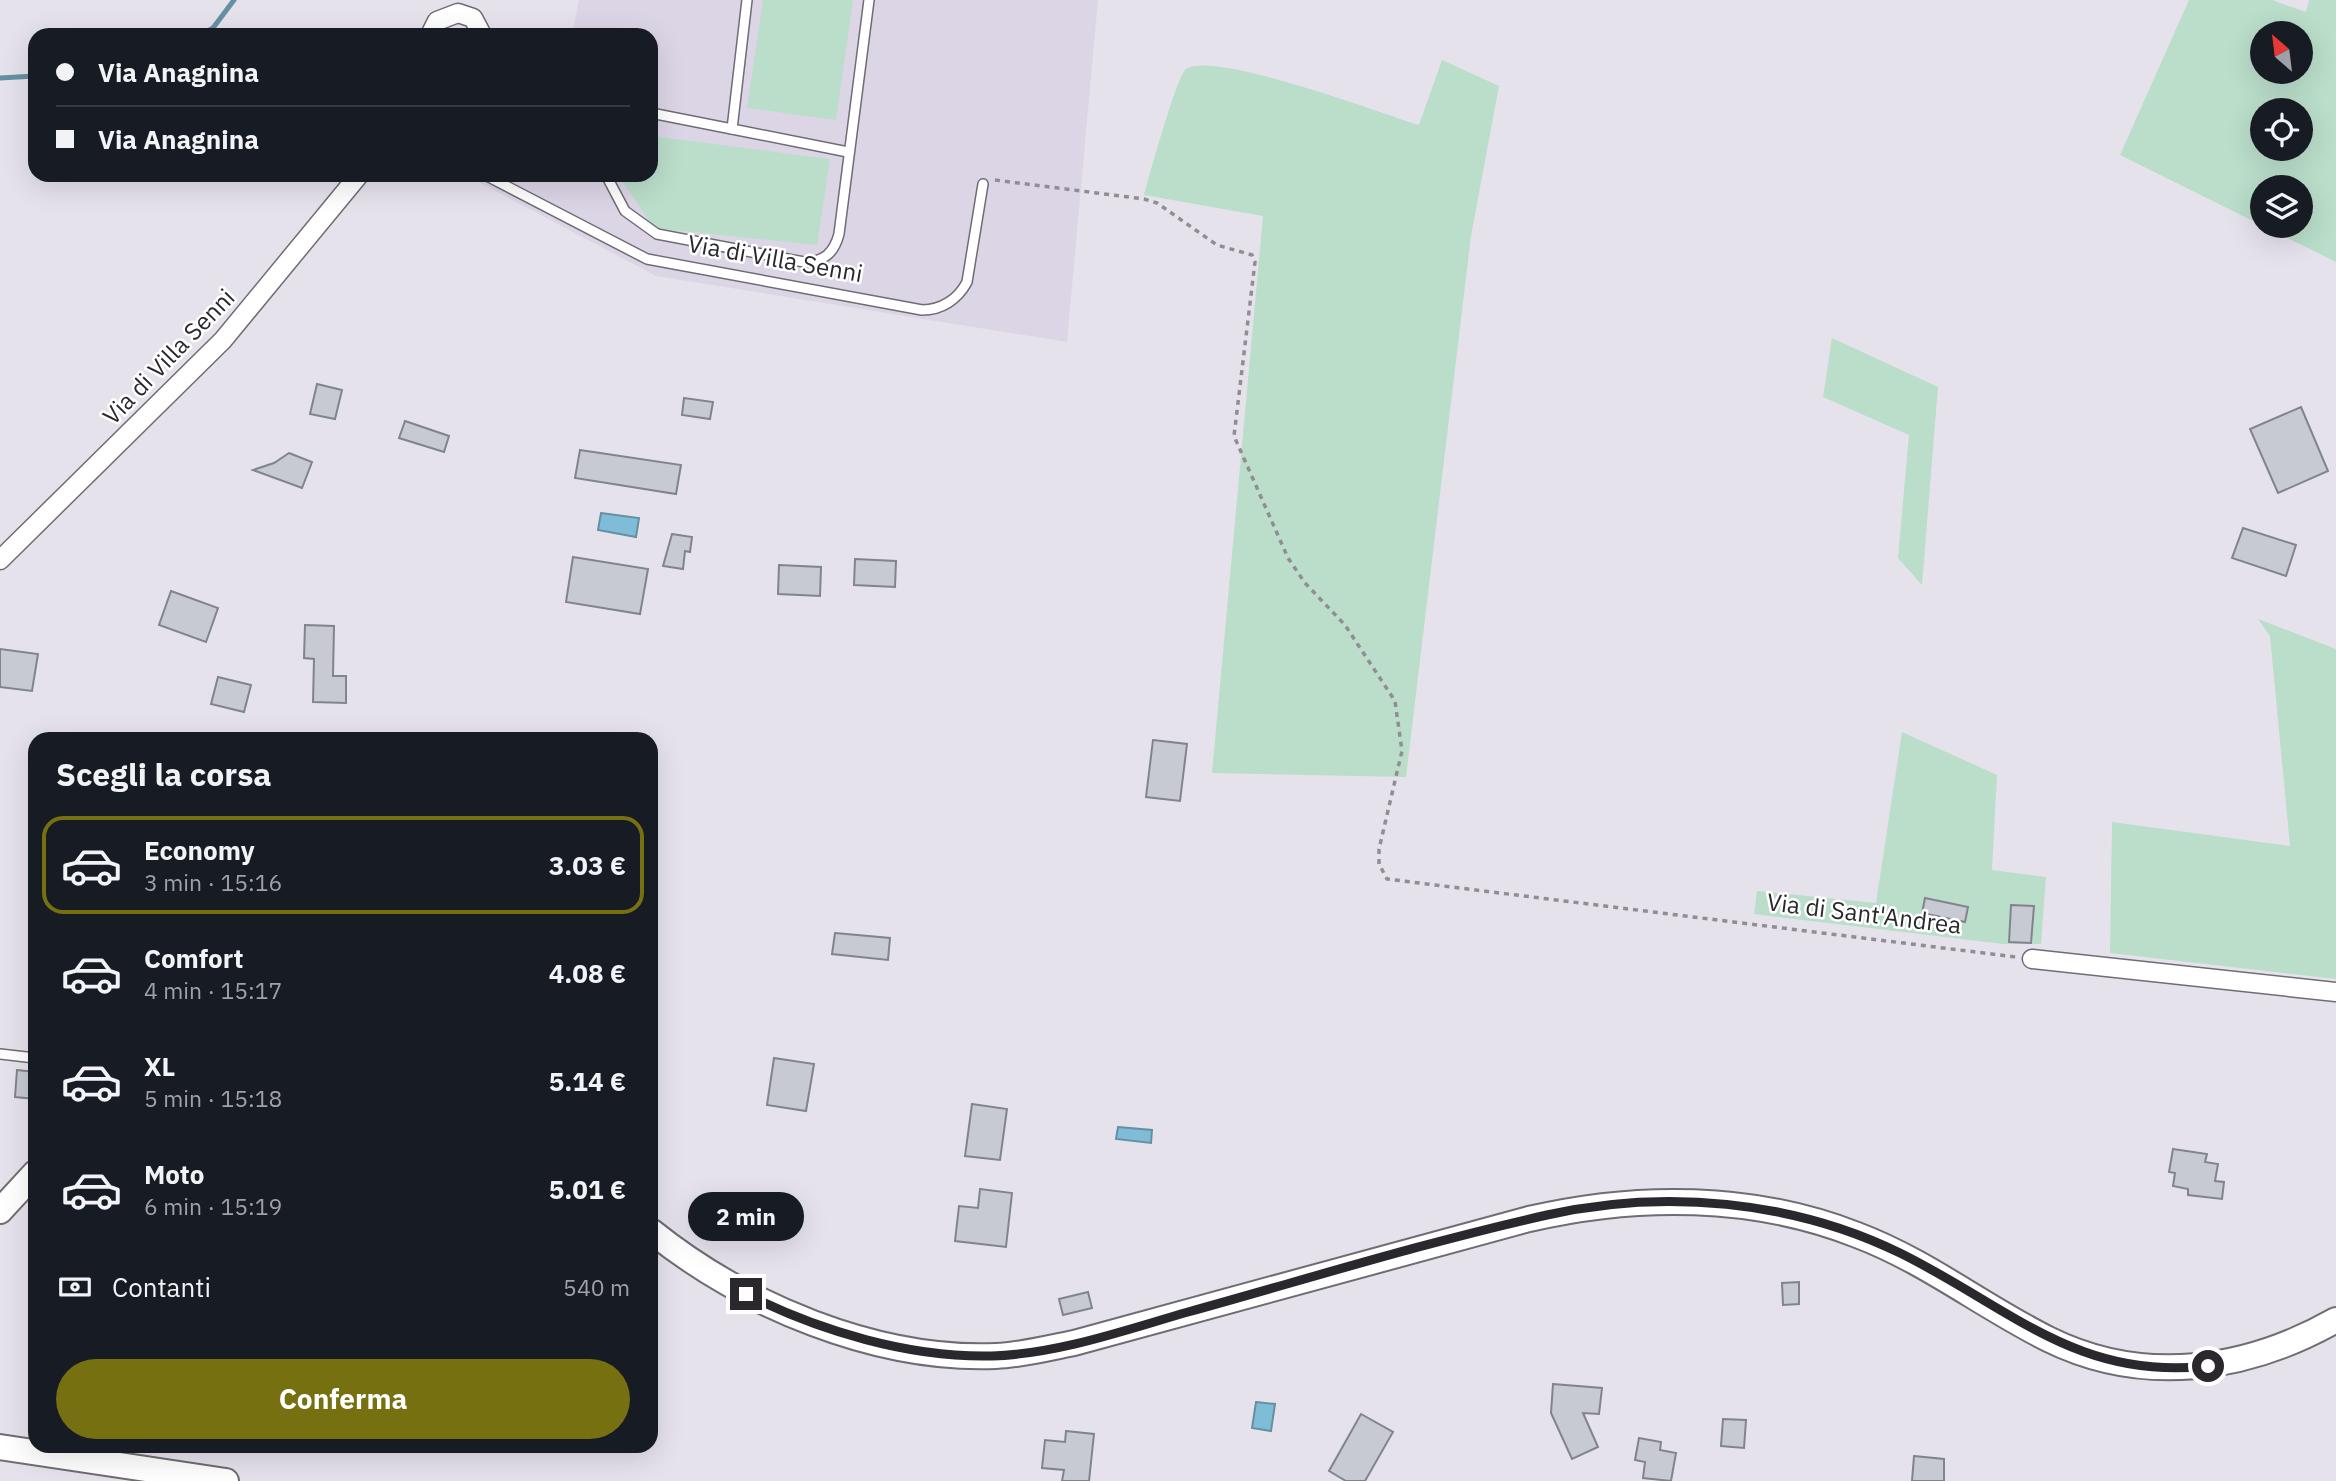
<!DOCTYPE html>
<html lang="it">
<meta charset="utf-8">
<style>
:root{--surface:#171b24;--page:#20242c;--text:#f1f3f6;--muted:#9ea1a6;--line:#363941;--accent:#767010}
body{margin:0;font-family:"IBM Plex Sans",sans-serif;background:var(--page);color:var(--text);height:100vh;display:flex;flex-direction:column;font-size:26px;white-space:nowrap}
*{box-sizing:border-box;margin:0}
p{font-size:23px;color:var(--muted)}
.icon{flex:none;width:38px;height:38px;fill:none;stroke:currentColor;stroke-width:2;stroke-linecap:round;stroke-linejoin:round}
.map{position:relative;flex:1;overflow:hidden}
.drawer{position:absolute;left:28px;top:732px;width:630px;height:721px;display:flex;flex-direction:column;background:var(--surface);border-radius:21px;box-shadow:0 7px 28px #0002}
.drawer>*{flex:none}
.banner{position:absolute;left:28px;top:28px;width:630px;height:154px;border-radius:21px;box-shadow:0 7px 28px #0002;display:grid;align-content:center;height:154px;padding:0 28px;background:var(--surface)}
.needle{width:46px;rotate:332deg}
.buttons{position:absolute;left:2250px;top:21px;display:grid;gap:14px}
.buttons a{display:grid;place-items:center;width:63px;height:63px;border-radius:50%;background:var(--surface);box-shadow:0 7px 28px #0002;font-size:35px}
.end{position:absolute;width:32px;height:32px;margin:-16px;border:9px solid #2a282c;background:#fff;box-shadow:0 0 0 4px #fff}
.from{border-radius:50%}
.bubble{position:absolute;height:49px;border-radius:24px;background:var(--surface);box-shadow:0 7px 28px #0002;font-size:23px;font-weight:700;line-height:49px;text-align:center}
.banner b{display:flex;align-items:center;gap:24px;height:66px;font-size:26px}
.banner b+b{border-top:2px solid var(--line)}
.banner i{width:18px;height:18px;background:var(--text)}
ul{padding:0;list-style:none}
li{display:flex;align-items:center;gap:21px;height:98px;margin:0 14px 10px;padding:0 14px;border:4px solid transparent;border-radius:21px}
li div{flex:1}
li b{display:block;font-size:26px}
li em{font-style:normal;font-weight:700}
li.active{border-color:var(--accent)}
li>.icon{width:63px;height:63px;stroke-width:1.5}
h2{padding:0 28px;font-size:32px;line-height:84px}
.pay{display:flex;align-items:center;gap:18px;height:77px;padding:0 28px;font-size:26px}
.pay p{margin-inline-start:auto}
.action{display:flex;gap:14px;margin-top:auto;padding:14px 28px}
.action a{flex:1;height:80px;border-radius:42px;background:var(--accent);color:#fff;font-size:28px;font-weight:700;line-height:80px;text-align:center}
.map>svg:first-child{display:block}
.built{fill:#dcd5e6}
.green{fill:#badeca;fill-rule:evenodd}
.water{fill:#7ebcd7;stroke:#6590a4;stroke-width:2}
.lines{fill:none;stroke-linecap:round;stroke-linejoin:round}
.stream{stroke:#6590a4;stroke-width:5}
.building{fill:#c7c9d3;stroke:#82848d;stroke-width:2}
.service-casing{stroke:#6f6c74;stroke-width:12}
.minor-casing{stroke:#6f6c74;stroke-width:21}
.secondary-casing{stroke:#6f6c74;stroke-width:28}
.path{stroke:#918d95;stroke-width:3.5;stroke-dasharray:5 5;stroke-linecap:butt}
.service{stroke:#fff;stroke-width:9}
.minor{stroke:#fff;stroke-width:18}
.secondary{stroke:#fff;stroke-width:24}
.route{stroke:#2a282c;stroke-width:9}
.labels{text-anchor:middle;stroke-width:5;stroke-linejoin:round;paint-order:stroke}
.street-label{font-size:24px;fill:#2a282c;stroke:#fff}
</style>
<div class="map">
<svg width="2336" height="1481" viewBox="0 0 2336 1481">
<rect width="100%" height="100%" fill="#e6e2ec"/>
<!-- built -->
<polygon class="built" points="579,0 1098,0 1067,342 656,276 465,175 651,175 651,35 572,35"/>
<!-- green -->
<g class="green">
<polygon points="763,0 853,0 836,120 747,108"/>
<path d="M2189 0H2272L2306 12 2309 0H2336V262L2263 226H2301V187H2263V226L2120 155ZM2301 33V72H2263V33ZM2263 110H2301V149H2263Z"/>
<path d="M1442 60 1499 86 1471 236 1406 777 1212 773 1263 216 1144 195C1149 177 1177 75 1186 69 1213 50 1381 113 1419 125Z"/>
<polygon points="651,136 830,159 817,245 654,228 618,175 651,175"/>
<polygon points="1832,338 1938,387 1922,585 1898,558 1909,435 1823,397"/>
<polygon points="2258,619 2336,649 2336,979 2110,953 2112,822 2290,846 2270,636"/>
<polygon points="1902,732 1997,775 1992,870 2046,877 2041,944 2003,944 1754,914 1757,891 1876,903"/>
</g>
<!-- water -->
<g class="water">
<polygon points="601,513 639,518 636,537 598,530"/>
<polygon points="1118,1127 1152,1130 1151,1143 1116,1139"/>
<polygon points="1256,1402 1275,1404 1271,1431 1252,1428"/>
</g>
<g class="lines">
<!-- stream -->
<g class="stream">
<polyline points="129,35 157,32 175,35"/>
<polyline points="200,35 213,28 234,0"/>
<polyline points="0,78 35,76"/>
</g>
</g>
<!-- building -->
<g class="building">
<polygon points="317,384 342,390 335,419 310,414"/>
<polygon points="684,398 713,402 710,419 682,415"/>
<polygon points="2301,407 2328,471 2278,493 2250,429"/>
<polygon points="405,421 449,436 444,452 399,438"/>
<polygon points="580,450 681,465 676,494 575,478"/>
<polygon points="289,453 312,462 302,488 253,470 274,463"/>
<polygon points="2243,528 2296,545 2286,576 2232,558"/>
<polygon points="672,534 692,537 690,552 685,551 683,569 663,566"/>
<polygon points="573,557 648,569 640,614 566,602"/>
<polygon points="855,559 896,561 895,587 854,585"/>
<polygon points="779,565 821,567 820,596 778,594"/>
<polygon points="171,591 218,608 206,642 159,625"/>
<polygon points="305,625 334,626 333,676 346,676 346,703 313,702 314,659 304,658"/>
<polygon points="0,649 38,654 32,691 0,687"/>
<polygon points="218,677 251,685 244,712 211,704"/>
<polygon points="1153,740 1187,744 1180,801 1146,797"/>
<polygon points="1925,898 1968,907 1965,922 1922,913"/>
<polygon points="2011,905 2034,906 2031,943 2009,942"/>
<polygon points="835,933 890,938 888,960 832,954"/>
<polygon points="774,1058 814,1064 806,1111 767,1105"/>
<polygon points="17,1070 35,1072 35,1099 15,1097"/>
<polygon points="972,1104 1007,1109 1000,1160 965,1156"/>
<polygon points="2173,1149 2207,1154 2205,1162 2218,1164 2215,1181 2224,1182 2222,1199 2188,1195 2188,1189 2173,1186 2175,1173 2169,1172"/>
<polygon points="980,1189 1012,1193 1006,1247 955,1241 959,1206 978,1208"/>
<polygon points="1799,1282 1799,1304 1783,1305 1782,1283"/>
<polygon points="1088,1292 1092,1308 1063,1315 1059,1299"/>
<polygon points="1553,1384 1602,1388 1599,1414 1583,1413 1598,1447 1572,1459 1551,1413"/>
<polygon points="1361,1414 1393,1432 1365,1481 1346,1481 1329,1471"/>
<polygon points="1723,1419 1746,1420 1744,1448 1721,1446"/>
<polygon points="1066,1431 1094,1434 1089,1481 1062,1481 1064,1470 1042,1468 1045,1440 1065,1442"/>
<polygon points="1639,1438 1661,1442 1660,1450 1676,1453 1671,1481 1643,1478 1645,1462 1635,1460"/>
<polygon points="1914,1456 1944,1459 1944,1481 1912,1481"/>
</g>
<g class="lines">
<defs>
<g id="service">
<polyline points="651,113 732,129 747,0"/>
<polyline points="732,129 848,152"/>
<path d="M485 175 647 259 922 310C942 310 958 299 967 282L983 184"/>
<path d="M606 175 625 211 657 234 804 262C824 262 834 253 839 234L869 0"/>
<polyline points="0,1054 35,1058"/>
</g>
<g id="minor">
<polyline points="430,35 437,21 458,13 473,18 482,35"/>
<polyline points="0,560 223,340 359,175"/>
<polyline points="2032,959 2336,992"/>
</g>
<g id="secondary">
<polyline points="0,1211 35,1173"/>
<path d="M651 1231C743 1305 876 1361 996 1356 1022 1355 1048 1348 1074 1343L1529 1219C1637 1194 1753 1194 1857 1235 1926 1261 1982 1306 2048 1339 2143 1386 2246 1371 2336 1320"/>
<polyline points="0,1447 226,1481"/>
</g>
</defs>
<!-- service casing -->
<use href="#service" class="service-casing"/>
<!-- minor casing -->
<use href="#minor" class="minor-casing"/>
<!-- secondary casing -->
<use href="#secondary" class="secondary-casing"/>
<!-- path -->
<polyline class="path" points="995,180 1144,199 1157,203 1217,245 1252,255 1255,262 1234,436 1288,558 1305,583 1345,625 1395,701 1402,751 1379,849 1379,864 1387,879 2016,957"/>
<!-- service -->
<use href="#service" class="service"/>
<!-- minor -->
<use href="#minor" class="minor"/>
<!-- secondary -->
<use href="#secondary" class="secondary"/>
</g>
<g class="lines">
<!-- route -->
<path class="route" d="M746 1294C819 1331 910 1358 992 1356 1058 1354 1125 1330 1188 1312 1307 1279 1426 1242 1547 1215 1663 1189 1792 1200 1900 1253 2008 1306 2077 1381 2208 1366"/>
</g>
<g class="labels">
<!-- street labels -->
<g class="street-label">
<text transform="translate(775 259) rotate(10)" y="8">Via di Villa Senni</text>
<text transform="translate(169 357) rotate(-46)" y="8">Via di Villa Senni</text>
<text transform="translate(1864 914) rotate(7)" y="8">Via di Sant'Andrea</text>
</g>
</g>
</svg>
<div class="buttons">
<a><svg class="needle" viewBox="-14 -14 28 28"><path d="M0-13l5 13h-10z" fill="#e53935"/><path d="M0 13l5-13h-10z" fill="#9ea1a6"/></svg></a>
<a><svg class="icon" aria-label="locate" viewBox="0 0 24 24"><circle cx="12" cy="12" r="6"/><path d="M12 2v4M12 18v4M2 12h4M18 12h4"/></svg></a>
<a><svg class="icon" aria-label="layers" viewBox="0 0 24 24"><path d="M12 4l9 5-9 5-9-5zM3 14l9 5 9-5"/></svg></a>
</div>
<i class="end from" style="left:2208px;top:1366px"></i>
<i class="end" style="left:746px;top:1294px"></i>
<div class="bubble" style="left:688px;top:1192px;width:116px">2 min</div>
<div class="banner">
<b><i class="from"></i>Via Anagnina</b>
<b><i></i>Via Anagnina</b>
</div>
<section class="drawer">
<h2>Scegli la corsa</h2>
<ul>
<li class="active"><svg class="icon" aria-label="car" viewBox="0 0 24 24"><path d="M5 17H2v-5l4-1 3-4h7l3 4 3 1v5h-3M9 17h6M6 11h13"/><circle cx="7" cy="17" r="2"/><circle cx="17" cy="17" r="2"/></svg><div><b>Economy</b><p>3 min · 15:16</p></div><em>3.03 €</em></li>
<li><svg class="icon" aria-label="car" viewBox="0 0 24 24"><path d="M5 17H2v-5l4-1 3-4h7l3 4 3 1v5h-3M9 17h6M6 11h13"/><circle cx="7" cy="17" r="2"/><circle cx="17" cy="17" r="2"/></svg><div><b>Comfort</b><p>4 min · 15:17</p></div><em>4.08 €</em></li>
<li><svg class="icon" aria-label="car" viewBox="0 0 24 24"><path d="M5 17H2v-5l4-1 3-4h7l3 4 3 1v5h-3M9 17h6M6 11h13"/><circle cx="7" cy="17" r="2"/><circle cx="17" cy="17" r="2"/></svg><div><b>XL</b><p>5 min · 15:18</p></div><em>5.14 €</em></li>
<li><svg class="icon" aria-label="car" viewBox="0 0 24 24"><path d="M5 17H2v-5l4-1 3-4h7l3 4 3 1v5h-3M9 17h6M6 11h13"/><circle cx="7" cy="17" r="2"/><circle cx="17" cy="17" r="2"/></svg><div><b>Moto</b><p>6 min · 15:19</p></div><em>5.01 €</em></li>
</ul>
<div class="pay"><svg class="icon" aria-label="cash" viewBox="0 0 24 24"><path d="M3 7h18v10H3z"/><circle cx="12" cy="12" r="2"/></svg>Contanti<p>540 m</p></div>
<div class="action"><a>Conferma</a></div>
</section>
</div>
